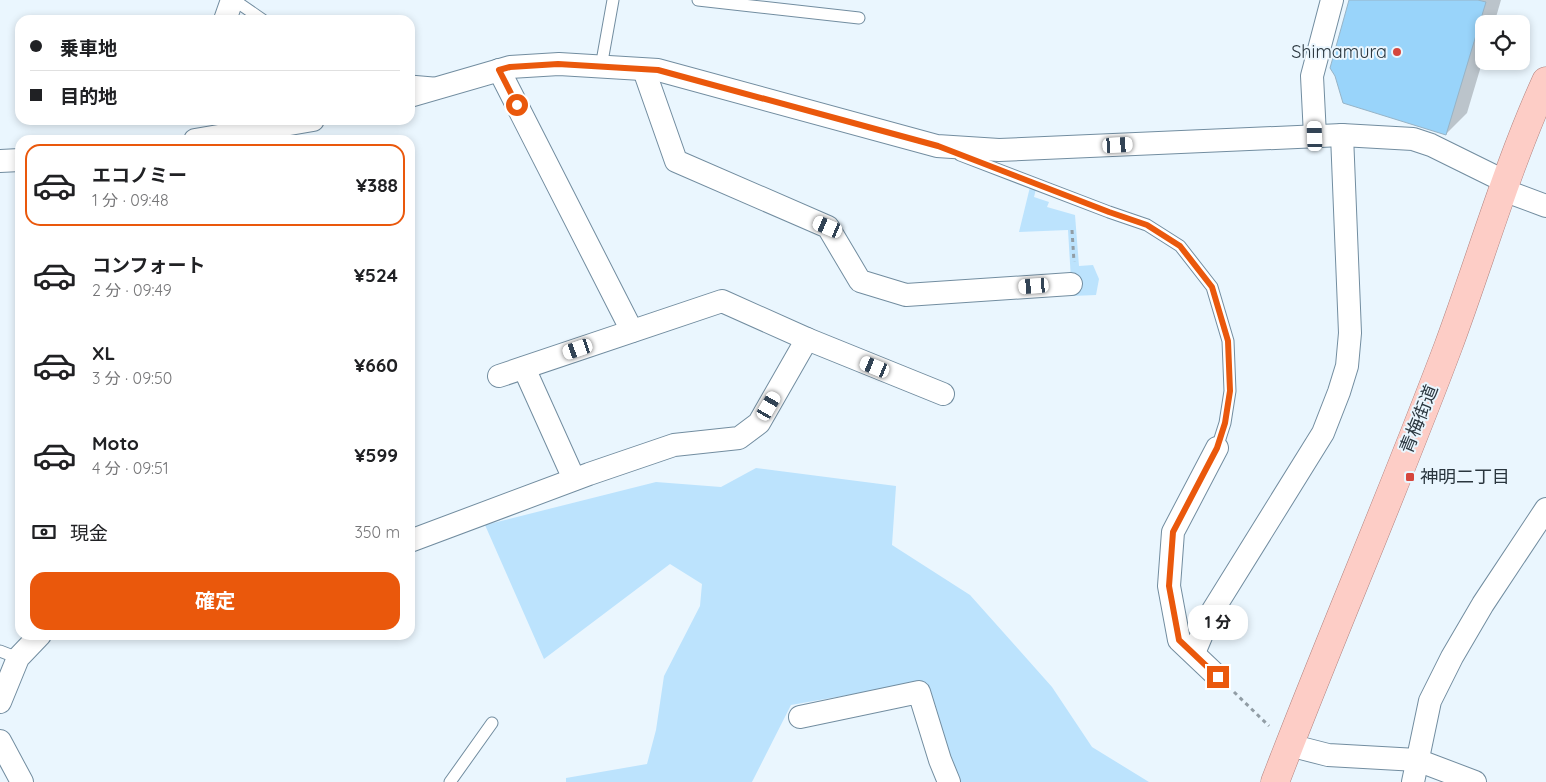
<!DOCTYPE html>
<html lang="ja">
<meta charset="utf-8">
<style>
:root{--surface:#fff;--page:#f2f2f2;--text:#202124;--muted:#757577;--line:#e0e0e0;--accent:#ea580c}
body{margin:0;font-family:Quicksand,"Noto Sans JP",sans-serif;background:var(--page);color:var(--text);height:100vh;display:flex;flex-direction:column;font-size:19px;white-space:nowrap}
*{box-sizing:border-box;margin:0}
p{font-size:16px;color:var(--muted)}
.icon{flex:none;width:28px;height:28px;fill:none;stroke:currentColor;stroke-width:2;stroke-linecap:round;stroke-linejoin:round}
.map{position:relative;flex:1;overflow:hidden}
.drawer{position:absolute;left:15px;top:135px;width:400px;height:505px;display:flex;flex-direction:column;background:var(--surface);border-radius:15px;box-shadow:0 2px 8px #0003}
.drawer>*{flex:none}
.top-card{position:absolute;left:15px;top:15px;width:400px;height:110px;border-radius:15px;box-shadow:0 2px 8px #0003;display:grid;align-content:center;height:110px;padding:0 15px;background:var(--surface)}
.tools{position:absolute;left:1475px;top:15px;display:grid;gap:10px}
.tools a{display:grid;place-items:center;width:55px;height:55px;border-radius:10px;background:var(--surface);box-shadow:0 2px 8px #0003;font-size:25px}
.end{position:absolute;width:22px;height:22px;margin:-11px;border:6px solid #ea580c;background:#fff;box-shadow:0 0 0 2px #fff}
.from{border-radius:50%}
.bubble{position:absolute;height:35px;border-radius:15px;background:var(--surface);box-shadow:0 2px 8px #0003;font-size:16px;font-weight:700;line-height:35px;text-align:center}
.car{position:absolute;width:15px;height:30px;margin:-15px -8px;border-radius:6px;box-shadow:0 0 4px 1px #0007;background:linear-gradient(#fff 24%,#345 0 40%,#fff 0 76%,#345 0 86%,#fff 0)}
.top-card b{display:flex;align-items:center;gap:18px;height:48px;font-size:19px}
.top-card b+b{border-top:1px solid var(--line)}
.top-card i{width:12px;height:12px;background:var(--text)}
ul{padding:9px 0 0;list-style:none}
li{display:flex;align-items:center;gap:15px;height:82px;margin:0 10px 8px;padding:0 5px;border:2px solid transparent;border-radius:15px}
li div{flex:1}
li b{display:block;font-size:19px}
li em{font-style:normal;font-weight:700}
li.on{border-color:var(--accent)}
li>.icon{width:45px;height:45px;stroke-width:1.5}
.pay{display:flex;align-items:center;gap:12px;height:55px;padding:0 15px;font-size:19px}
.pay p{margin-inline-start:auto}
.primary-button{display:flex;gap:10px;margin-top:auto;padding:10px 15px}
.primary-button a{flex:1;height:58px;border-radius:15px;background:var(--accent);color:#fff;font-size:20px;font-weight:700;line-height:58px;text-align:center}
.map>svg:first-child{display:block}
.green{fill:#bce3fd}
.shadow{fill:#0003}
.building{fill:#99d4fa;stroke:#97b4c7}
.lines{fill:none;stroke-linecap:round;stroke-linejoin:round}
.service-casing{stroke:#728da0;stroke-width:13}
.minor-casing{stroke:#728da0;stroke-width:24}
.primary-casing{stroke:#b2827e;stroke-width:29}
.path{stroke:#919da5;stroke-width:3;stroke-dasharray:4 4;stroke-linecap:butt}
.service{stroke:#fff;stroke-width:11}
.minor{stroke:#fff;stroke-width:22}
.primary{stroke:#fdcdc6;stroke-width:28}
.route{stroke:#ea580c;stroke-width:6}
.poi-dot{fill:#d5463d;stroke:#eaf6fe;stroke-width:2}
.labels{text-anchor:middle;stroke-width:4;stroke-linejoin:round;paint-order:stroke}
.poi-label{font-size:18px;fill:#2a363e;stroke:#eaf6fe;text-anchor:end}
.street-label{font-size:18px;fill:#2a363e;stroke:#eaf6fe}
</style>
<div class="map">
<svg width="1546" height="782" viewBox="0 0 1546 782">
<rect width="100%" height="100%" fill="#eaf6fe"/>
<!-- green -->
<g class="green">
<polygon points="1030,187 1036,189 1034,197 1049,202 1047,207 1075,215 1079,266 1093,265 1099,279 1096,295 1072,296 1068,230 1019,232"/>
<polygon points="756,468 896,486 892,545 970,595 1052,687 1092,747 1149,782 961,782 922,682 791,705 752,782 566,782 566,778 647,764 656,730 664,676 700,606 702,584 670,564 544,659 485,525 656,482 721,487"/>
</g>
<!-- shadow -->
<polygon class="shadow" points="1350,0 1501,0 1494,24 1484,24 1484,56 1467,113 1446,134"/>
<!-- building -->
<polygon class="building" points="1349,0 1478,0 1486,2 1446,135 1343,103 1335,76 1330,68"/>
<g class="lines">
<defs>
<g id="service">
<polyline points="234,0 263,20"/>
<polyline points="698,0 859,18"/>
<polyline points="601,67 613,0"/>
<polyline points="410,81 433,83"/>
<polyline points="960,155 1109,212 1147,225 1180,246 1212,287 1228,341 1230,391 1225,423 1217,448"/>
<polyline points="0,651 18,658"/>
<polyline points="450,782 492,723"/>
</g>
<g id="minor">
<polyline points="225,20 232,0"/>
<polyline points="499,70 632,331"/>
<polyline points="644,70 676,161 828,227 860,281 906,295 1071,284"/>
<polyline points="410,96 510,67 559,64 658,70 937,146 999,150 1342,135 1413,139 1431,145 1506,182"/>
<polyline points="1315,136 1312,76 1332,0"/>
<polyline points="195,140 313,120"/>
<polyline points="0,161 20,160"/>
<polyline points="1503,190 1546,206"/>
<polyline points="524,368 574,479"/>
<polyline points="499,376 722,301 807,339 943,394"/>
<polyline points="1217,448 1173,532 1169,586 1179,640 1218,677"/>
<polyline points="410,541 589,474 674,445 739,438 759,423 807,339"/>
<polyline points="1194,653 1210,615 1323,433 1339,392 1347,366 1350,333 1342,135"/>
<polyline points="0,702 18,658 40,635"/>
<polyline points="800,717 919,692 940,760 949,782"/>
<polyline points="0,741 22,782"/>
<polyline points="1289,745 1328,755 1417,760 1475,782"/>
<polyline points="1413,782 1430,701 1452,657 1483,604 1546,509"/>
</g>
<path id="primary" d="M1275 782C1331 636 1393 493 1448 347 1481 258 1507 167 1546 81"/>
</defs>
<!-- service casing -->
<use href="#service" class="service-casing"/>
<!-- minor casing -->
<use href="#minor" class="minor-casing"/>
<!-- primary casing -->
<use href="#primary" class="primary-casing"/>
<!-- path -->
<g class="path">
<polyline points="1072,230 1074,262"/>
<polyline points="1234,692 1269,726"/>
</g>
<!-- service -->
<use href="#service" class="service"/>
<!-- minor -->
<use href="#minor" class="minor"/>
<!-- primary -->
<use href="#primary" class="primary"/>
</g>
<g class="lines">
<!-- route -->
<polyline class="route" points="517,105 499,70 510,67 558,64 658,70 938,146 1109,212 1147,225 1180,246 1212,287 1228,341 1230,391 1225,423 1217,448 1173,532 1169,586 1179,640 1218,677"/>
</g>
<!-- markers -->
<g class="poi-dot">
<circle cx="1397" cy="52" r="5"/>
<rect x="1405" y="472" width="10" height="10" rx="2.5"/>
</g>
<g class="labels">
<!-- poi labels -->
<g class="poi-label">
<text x="1387" y="58">Shimamura</text>
<text x="1420" y="483" text-anchor="start">神明二丁目</text>
</g>
<!-- street labels -->
<g class="street-label">
<text transform="translate(1419 419) rotate(-68)" y="6">青梅街道</text>
</g>
</g>
</svg>
<div class="tools">
<a><svg class="icon" aria-label="locate" viewBox="0 0 24 24"><circle cx="12" cy="12" r="6"/><path d="M12 2v4M12 18v4M2 12h4M18 12h4"/></svg></a>
</div>
<i class="end from" style="left:517px;top:105px"></i>
<i class="end" style="left:1218px;top:677px"></i>
<div class="bubble" style="left:1188px;top:605px;width:60px">1 分</div>
<i class="car" style="left:1315px;top:136px;rotate:358deg"></i>
<i class="car" style="left:1118px;top:145px;rotate:87deg"></i>
<i class="car" style="left:828px;top:227px;rotate:293deg"></i>
<i class="car" style="left:1034px;top:286px;rotate:266deg"></i>
<i class="car" style="left:578px;top:349px;rotate:251deg"></i>
<i class="car" style="left:875px;top:367px;rotate:292deg"></i>
<i class="car" style="left:769px;top:406px;rotate:30deg"></i>
<div class="top-card">
<b><i class="from"></i>乗車地</b>
<b><i></i>目的地</b>
</div>
<section class="drawer">
<ul>
<li class="on"><svg class="icon" aria-label="car" viewBox="0 0 24 24"><path d="M5 17H2v-5l4-1 3-4h7l3 4 3 1v5h-3M9 17h6M6 11h13"/><circle cx="7" cy="17" r="2"/><circle cx="17" cy="17" r="2"/></svg><div><b>エコノミー</b><p>1 分 · 09:48</p></div><em>¥388</em></li>
<li><svg class="icon" aria-label="car" viewBox="0 0 24 24"><path d="M5 17H2v-5l4-1 3-4h7l3 4 3 1v5h-3M9 17h6M6 11h13"/><circle cx="7" cy="17" r="2"/><circle cx="17" cy="17" r="2"/></svg><div><b>コンフォート</b><p>2 分 · 09:49</p></div><em>¥524</em></li>
<li><svg class="icon" aria-label="car" viewBox="0 0 24 24"><path d="M5 17H2v-5l4-1 3-4h7l3 4 3 1v5h-3M9 17h6M6 11h13"/><circle cx="7" cy="17" r="2"/><circle cx="17" cy="17" r="2"/></svg><div><b>XL</b><p>3 分 · 09:50</p></div><em>¥660</em></li>
<li><svg class="icon" aria-label="car" viewBox="0 0 24 24"><path d="M5 17H2v-5l4-1 3-4h7l3 4 3 1v5h-3M9 17h6M6 11h13"/><circle cx="7" cy="17" r="2"/><circle cx="17" cy="17" r="2"/></svg><div><b>Moto</b><p>4 分 · 09:51</p></div><em>¥599</em></li>
</ul>
<div class="pay"><svg class="icon" aria-label="cash" viewBox="0 0 24 24"><path d="M3 7h18v10H3z"/><circle cx="12" cy="12" r="2"/></svg>現金<p>350 m</p></div>
<div class="primary-button"><a>確定</a></div>
</section>
</div>
